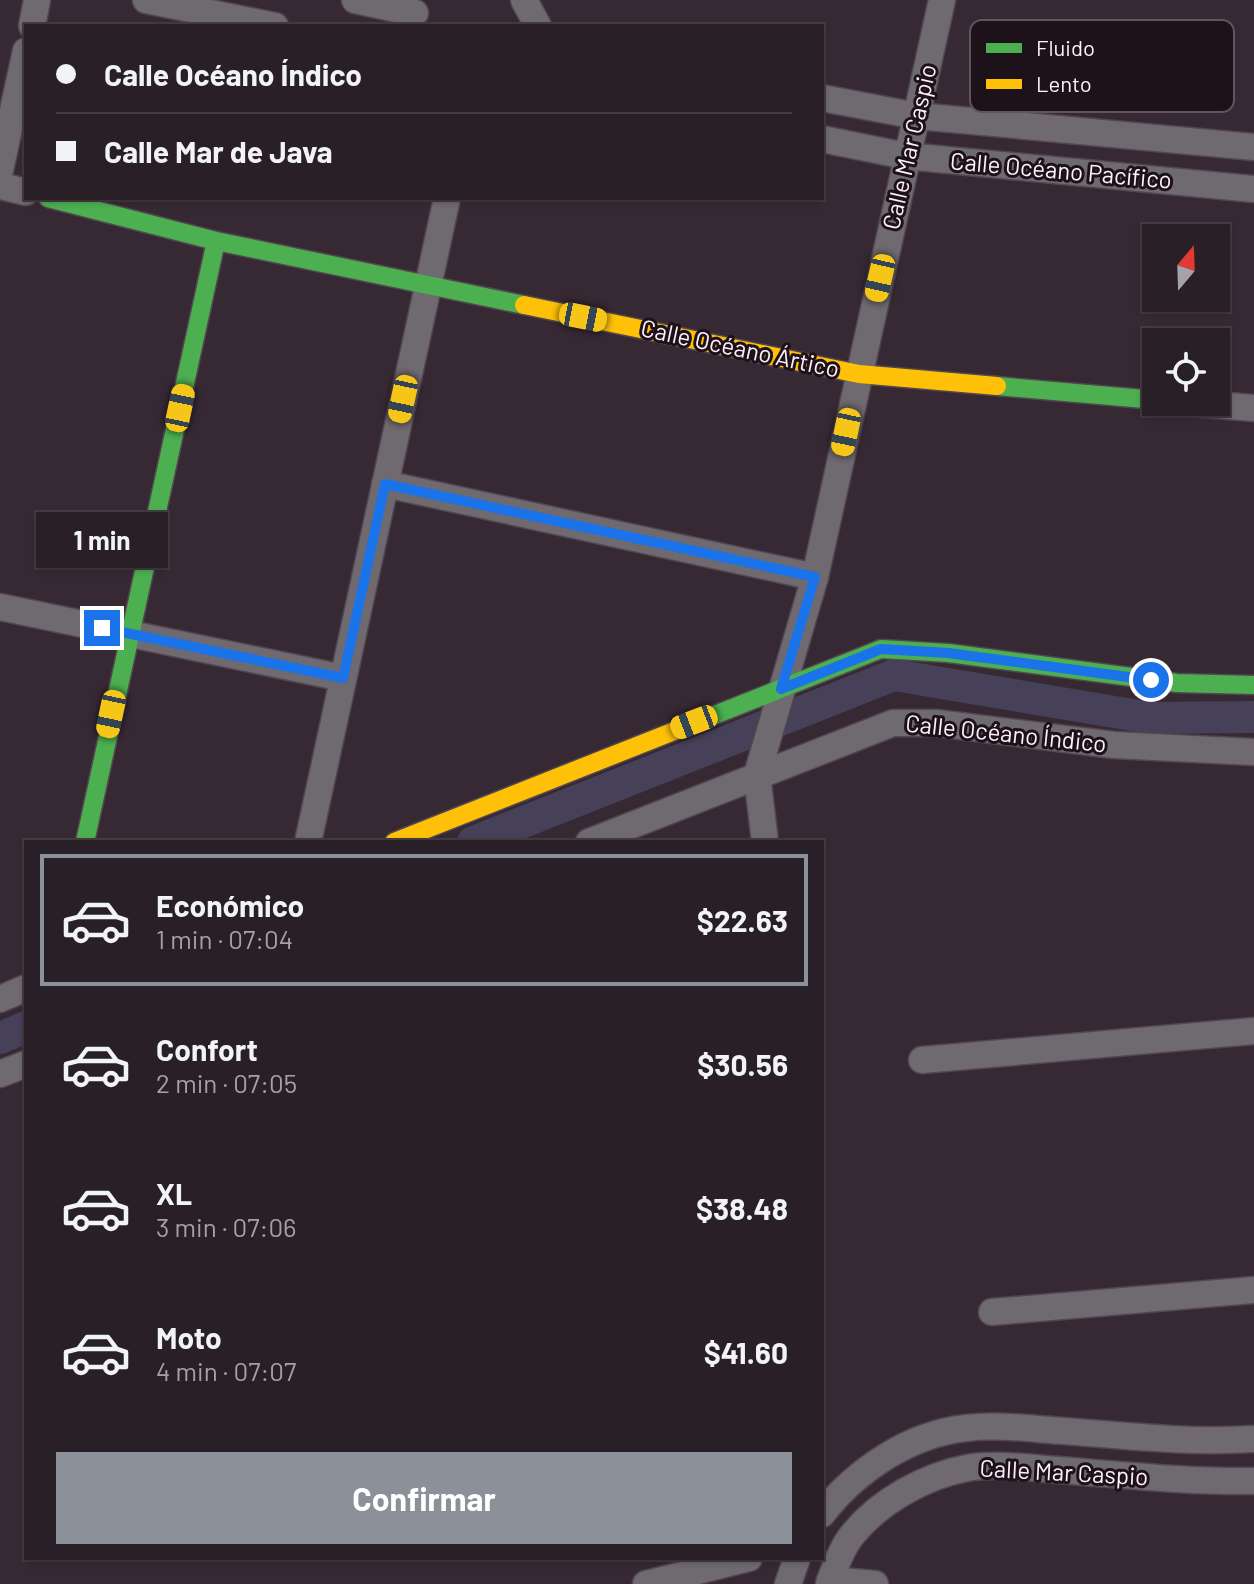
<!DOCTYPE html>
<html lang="es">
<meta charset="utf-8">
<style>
:root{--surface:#291f27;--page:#31272f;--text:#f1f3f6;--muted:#a5a2a7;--line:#453d44;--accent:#8c9099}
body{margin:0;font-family:Barlow,sans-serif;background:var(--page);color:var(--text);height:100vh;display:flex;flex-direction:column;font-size:30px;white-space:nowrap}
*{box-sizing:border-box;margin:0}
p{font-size:26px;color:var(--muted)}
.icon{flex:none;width:44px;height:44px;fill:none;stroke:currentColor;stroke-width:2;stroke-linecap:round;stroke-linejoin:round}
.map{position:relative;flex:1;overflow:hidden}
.sheet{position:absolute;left:24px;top:840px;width:800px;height:720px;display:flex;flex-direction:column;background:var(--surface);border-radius:0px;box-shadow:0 2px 6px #0004,0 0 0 2px var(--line)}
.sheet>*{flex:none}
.hud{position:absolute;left:24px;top:24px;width:800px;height:176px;border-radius:0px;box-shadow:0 2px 6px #0004,0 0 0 2px var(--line);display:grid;align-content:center;height:176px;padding:0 32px;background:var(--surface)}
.needle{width:52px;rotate:19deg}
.controls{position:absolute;left:1142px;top:224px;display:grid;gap:16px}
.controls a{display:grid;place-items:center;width:88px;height:88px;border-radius:0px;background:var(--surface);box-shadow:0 2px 6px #0004,0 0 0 2px var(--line);font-size:40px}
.end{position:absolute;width:36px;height:36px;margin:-18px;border:10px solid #1a73e8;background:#fff;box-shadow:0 0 0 4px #fff}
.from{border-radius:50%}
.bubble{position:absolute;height:56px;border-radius:0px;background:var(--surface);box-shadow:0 2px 6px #0004,0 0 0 2px var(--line);font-size:26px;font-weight:700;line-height:56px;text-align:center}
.car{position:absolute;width:24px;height:48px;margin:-24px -12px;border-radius:10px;box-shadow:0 0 6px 2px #0007;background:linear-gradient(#f5c518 24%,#345 0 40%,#f5c518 0 76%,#345 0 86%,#f5c518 0)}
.hud b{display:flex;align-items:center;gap:28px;height:76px;font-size:30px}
.hud b+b{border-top:2px solid var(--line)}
.hud i{width:20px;height:20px;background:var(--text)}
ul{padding:14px 0 0;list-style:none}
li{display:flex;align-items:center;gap:24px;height:132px;margin:0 16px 12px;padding:0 16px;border:4px solid transparent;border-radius:0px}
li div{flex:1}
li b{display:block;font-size:30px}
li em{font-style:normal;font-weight:700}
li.current{border-color:var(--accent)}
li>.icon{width:72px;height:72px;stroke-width:1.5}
.primary-button{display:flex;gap:16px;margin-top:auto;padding:16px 32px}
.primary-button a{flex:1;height:92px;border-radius:0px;background:var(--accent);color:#fff;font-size:32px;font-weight:700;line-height:92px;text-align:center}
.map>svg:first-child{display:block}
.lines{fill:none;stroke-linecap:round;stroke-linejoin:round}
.canal{stroke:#464158;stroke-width:32}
.street-casing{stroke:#52464f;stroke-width:29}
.fast-casing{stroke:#52464f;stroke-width:21}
.slow-casing{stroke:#52464f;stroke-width:21}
.street{stroke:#6f6a70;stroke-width:26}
.fast{stroke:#4caf50;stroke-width:18}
.slow{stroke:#ffc107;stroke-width:18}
.route{stroke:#1a73e8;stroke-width:10}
.labels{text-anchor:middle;stroke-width:6;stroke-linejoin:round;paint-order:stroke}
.street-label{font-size:24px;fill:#fef0fa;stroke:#1d111a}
.key{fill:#1d111a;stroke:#60545d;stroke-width:2}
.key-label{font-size:22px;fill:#fef0fa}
</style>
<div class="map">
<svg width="1254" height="1584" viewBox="0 0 1254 1584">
<rect width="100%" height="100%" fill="#372934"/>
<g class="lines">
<!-- canal -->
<g class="canal">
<polyline points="473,842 894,675 1150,718 1254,717"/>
<polyline points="0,1038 26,1027"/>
</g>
<defs>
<g id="street">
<polyline points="146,0 275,26"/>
<polyline points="355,0 415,13"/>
<polyline points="524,0 538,26"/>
<polyline points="32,26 37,0"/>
<polyline points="822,98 917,116 1254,147"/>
<polyline points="822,139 906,156 1254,189"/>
<polyline points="0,170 26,51"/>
<polyline points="0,186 26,192"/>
<polyline points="1177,402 1254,408"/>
<polyline points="385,484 815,577"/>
<polyline points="0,607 343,678"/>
<polyline points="308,842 447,198"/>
<polyline points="589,842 893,723 936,723 1114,745 1254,752"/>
<polyline points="765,842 757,775 815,577 942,0"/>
<polyline points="0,999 26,988"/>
<polyline points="922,1060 1254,1031"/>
<polyline points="0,1074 26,1064"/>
<polyline points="992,1312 1254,1290"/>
<path d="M822 1514C856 1470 910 1434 966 1428 998 1424 1032 1429 1064 1431 1128 1436 1190 1443 1254 1439"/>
<polyline points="830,1580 875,1584"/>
<polyline points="646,1584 749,1558"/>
<polyline points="788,1584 797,1558"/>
<path d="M829 1584C834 1569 842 1547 853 1534 880 1501 925 1476 967 1468 996 1463 1030 1468 1059 1470 1124 1475 1189 1482 1254 1481"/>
</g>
<g id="fast">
<polyline points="48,198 216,241 524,305"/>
<polyline points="997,386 1156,400"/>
<polyline points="687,726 881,649 948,653 1177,683 1254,685"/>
<polyline points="85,842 216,241"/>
</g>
<g id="slow">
<polyline points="524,305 859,374 997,386"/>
<polyline points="394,842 687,726"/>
</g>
</defs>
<!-- street casing -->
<use href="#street" class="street-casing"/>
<!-- fast casing -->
<use href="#fast" class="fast-casing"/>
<!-- slow casing -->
<use href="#slow" class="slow-casing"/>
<!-- street -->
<use href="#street" class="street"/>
<!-- fast -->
<use href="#fast" class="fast"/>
<!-- slow -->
<use href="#slow" class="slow"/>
</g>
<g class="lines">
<!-- route -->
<polyline class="route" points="102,628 343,678 385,484 815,577 781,689 881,649 948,653 1151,680"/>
</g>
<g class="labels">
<!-- street labels -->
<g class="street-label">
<text transform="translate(910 147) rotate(-77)" y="8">Calle Mar Caspio</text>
<text transform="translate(1061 171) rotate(5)" y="8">Calle Océano Pacífico</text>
<text transform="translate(740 349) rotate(12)" y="8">Calle Océano Ártico</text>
<text transform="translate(1006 734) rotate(6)" y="8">Calle Océano Índico</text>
<text transform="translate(1064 1473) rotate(3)" y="8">Calle Mar Caspio</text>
</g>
</g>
<!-- legend -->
<rect x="970" y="20" width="264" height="92" rx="12" class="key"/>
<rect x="986" y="43" width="36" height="10" fill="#4caf50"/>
<rect x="986" y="79" width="36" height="10" fill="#ffc107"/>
<g class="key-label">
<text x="1036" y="56">Fluido</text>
<text x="1036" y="92">Lento</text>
</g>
</svg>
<div class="controls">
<a><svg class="needle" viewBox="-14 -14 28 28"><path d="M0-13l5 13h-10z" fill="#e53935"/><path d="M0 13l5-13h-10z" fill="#a5a2a7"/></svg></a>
<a><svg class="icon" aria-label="locate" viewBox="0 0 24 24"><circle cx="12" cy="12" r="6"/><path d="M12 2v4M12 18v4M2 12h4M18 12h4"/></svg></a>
</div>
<i class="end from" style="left:1151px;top:680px"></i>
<i class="end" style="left:102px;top:628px"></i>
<div class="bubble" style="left:36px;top:512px;width:132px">1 min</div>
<i class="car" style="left:880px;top:278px;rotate:193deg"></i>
<i class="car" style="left:583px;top:317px;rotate:101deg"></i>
<i class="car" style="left:403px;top:399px;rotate:192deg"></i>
<i class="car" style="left:180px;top:408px;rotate:12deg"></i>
<i class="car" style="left:846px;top:432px;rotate:192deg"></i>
<i class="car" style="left:111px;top:714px;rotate:192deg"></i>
<i class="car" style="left:694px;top:722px;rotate:249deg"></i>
<div class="hud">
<b><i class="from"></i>Calle Océano Índico</b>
<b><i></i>Calle Mar de Java</b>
</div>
<section class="sheet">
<ul>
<li class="current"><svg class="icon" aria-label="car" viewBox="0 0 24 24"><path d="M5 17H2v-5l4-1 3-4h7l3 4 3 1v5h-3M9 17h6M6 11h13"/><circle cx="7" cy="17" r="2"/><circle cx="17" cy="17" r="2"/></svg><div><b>Económico</b><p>1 min · 07:04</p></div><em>$22.63</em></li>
<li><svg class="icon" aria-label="car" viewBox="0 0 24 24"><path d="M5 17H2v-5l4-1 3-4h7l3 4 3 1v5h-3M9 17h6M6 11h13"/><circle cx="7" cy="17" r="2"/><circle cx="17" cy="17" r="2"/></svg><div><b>Confort</b><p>2 min · 07:05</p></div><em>$30.56</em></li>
<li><svg class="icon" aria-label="car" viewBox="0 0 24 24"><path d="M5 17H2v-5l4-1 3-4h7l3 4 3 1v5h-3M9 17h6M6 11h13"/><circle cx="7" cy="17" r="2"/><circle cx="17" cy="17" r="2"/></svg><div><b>XL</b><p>3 min · 07:06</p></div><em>$38.48</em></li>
<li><svg class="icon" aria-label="car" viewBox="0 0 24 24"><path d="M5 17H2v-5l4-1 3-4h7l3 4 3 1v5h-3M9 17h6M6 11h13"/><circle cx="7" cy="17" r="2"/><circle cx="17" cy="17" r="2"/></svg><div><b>Moto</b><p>4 min · 07:07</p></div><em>$41.60</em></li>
</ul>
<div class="primary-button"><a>Confirmar</a></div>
</section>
</div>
